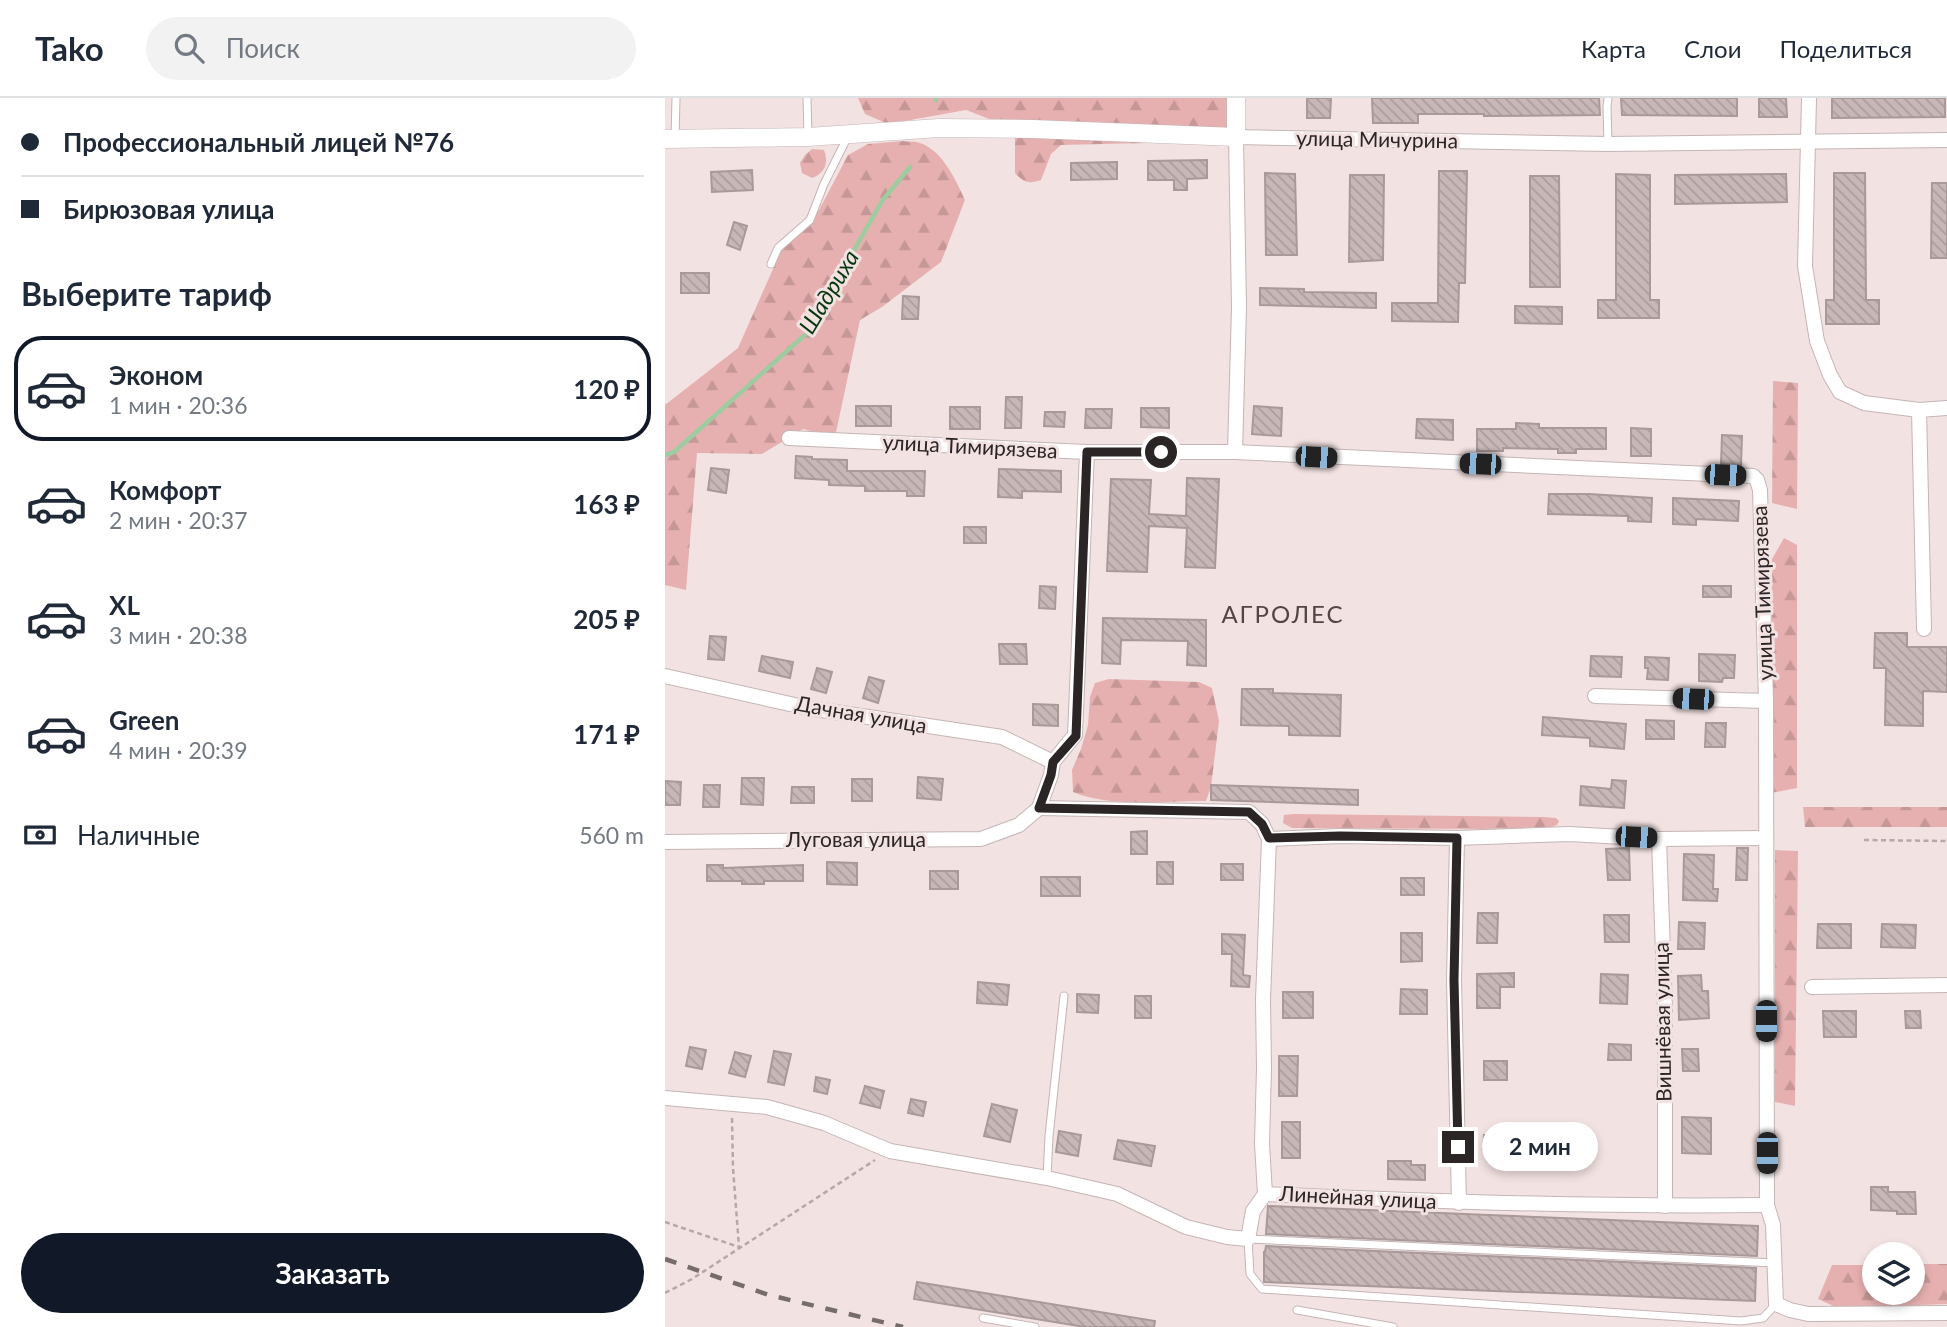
<!DOCTYPE html>
<html lang="ru">
<meta charset="utf-8">
<style>
:root{--surface:#fff;--page:#f2f2f3;--text:#1f2937;--muted:#747a83;--line:#e0e1e3;--accent:#111827}
body{margin:0;font-family:Lato,sans-serif;background:var(--page);color:var(--text);height:100vh;display:flex;flex-direction:column;font-size:26px;white-space:nowrap}
*{box-sizing:border-box;margin:0}
p{font-size:23px;color:var(--muted)}
.icon{flex:none;width:38px;height:38px;fill:none;stroke:currentColor;stroke-width:2;stroke-linecap:round;stroke-linejoin:round}
.map{position:relative;flex:1;overflow:hidden}
.sheet{display:flex;flex-direction:column;background:var(--surface);width:665px}
.sheet>*{flex:none}
.hud{display:grid;align-content:center;height:154px;padding:0 21px;background:var(--surface)}
.buttons{position:absolute;left:1197px;top:1144px;display:grid;gap:14px}
.buttons a{display:grid;place-items:center;width:63px;height:63px;border-radius:50%;background:var(--surface);box-shadow:0 4px 10px #0003;font-size:35px}
.end{position:absolute;width:32px;height:32px;margin:-16px;border:9px solid #2b2525;background:#fff;box-shadow:0 0 0 4px #fff}
.from{border-radius:50%}
.bubble{position:absolute;height:49px;border-radius:24px;background:var(--surface);box-shadow:0 4px 10px #0003;font-size:23px;font-weight:700;line-height:49px;text-align:center}
.car{position:absolute;width:21px;height:42px;margin:-21px -10px;border-radius:9px;box-shadow:0 0 5px 2px #0007;background:linear-gradient(#222 24%,#8ab4d8 0 40%,#222 0 76%,#8ab4d8 0 86%,#222 0)}
.hud b{display:flex;align-items:center;gap:24px;height:66px;font-size:26px}
.hud b+b{border-top:2px solid var(--line)}
.hud i{width:18px;height:18px;background:var(--text)}
ul{padding:0;list-style:none}
li{display:flex;align-items:center;gap:21px;height:105px;margin:0 14px 10px;padding:0 7px;border:4px solid transparent;border-radius:28px}
li div{flex:1}
li b{display:block;font-size:26px}
li em{font-style:normal;font-weight:700}
li.selected{border-color:var(--accent)}
li>.icon{width:63px;height:63px;stroke-width:1.5}
h2{padding:0 21px;font-size:32px;line-height:84px}
.pay{display:flex;align-items:center;gap:18px;height:77px;padding:0 21px;font-size:26px}
.pay p{margin-inline-start:auto}
.button{display:flex;gap:14px;margin-top:auto;padding:14px 21px}
.button a{flex:1;height:80px;border-radius:42px;background:var(--accent);color:#fff;font-size:28px;font-weight:700;line-height:80px;text-align:center}
header{display:flex;align-items:center;gap:42px;box-sizing:border-box;height:98px;padding:0 35px;background:var(--surface);border-bottom:2px solid var(--line)}
header strong{font-size:33px}
nav{display:flex;gap:38px;margin-inline-start:auto;font-size:24px}
.search{width:490px;height:63px;background:var(--page);display:flex;align-items:center;gap:18px;box-sizing:border-box;padding:0 24px;border-radius:38px;color:var(--muted);font-size:26px}
main{display:flex;flex:1;min-height:0}
.map>svg:first-child{display:block}
.forest{fill:url(#forest-firs)}
.lines{fill:none;stroke-linecap:round;stroke-linejoin:round}
.stream{stroke:#9ecba0;stroke-width:4.5}
.building{fill:url(#building-back-hatch);stroke:#a99999;stroke-width:2}
.service-casing{stroke:#c5b5b5;stroke-width:9}
.minor-casing{stroke:#c5b5b5;stroke-width:16}
.tertiary-casing{stroke:#c5b5b5;stroke-width:19}
.path{stroke:#b6a8a8;stroke-width:2.5;stroke-dasharray:5 3.5;stroke-linecap:butt}
.service{stroke:#fff;stroke-width:7}
.minor{stroke:#fff;stroke-width:14}
.tertiary{stroke:#fff;stroke-width:18}
.rail{stroke:#766c6c;stroke-width:4.5;stroke-dasharray:12 12;stroke-linecap:butt}
.route{stroke:#2b2525;stroke-width:9}
.labels{text-anchor:middle;stroke-width:6;stroke-linejoin:round;paint-order:stroke}
.street-label{font-size:21px;fill:#2b2525;stroke:#f3e2e2}
.water-label{font-size:23px;font-style:italic;fill:#05370f;stroke:#f3e2e2}
.quarter-label{font-size:24px;letter-spacing:2px;fill:#524544;stroke:#f3e2e2}
</style>
<header>
<strong>Tako</strong>
<div class="search"><svg class="icon" aria-label="search" viewBox="0 0 24 24"><circle cx="10" cy="10" r="6"/><path d="M15 15l6 6"/></svg>Поиск</div>
<nav><a>Карта</a><a>Слои</a><a>Поделиться</a></nav>
</header>
<main>
<section class="sheet">
<div class="hud">
<b><i class="from"></i>Профессиональный лицей №76</b>
<b><i></i>Бирюзовая улица</b>
</div>
<h2>Выберите тариф</h2>
<ul>
<li class="selected"><svg class="icon" aria-label="car" viewBox="0 0 24 24"><path d="M5 17H2v-5l4-1 3-4h7l3 4 3 1v5h-3M9 17h6M6 11h13"/><circle cx="7" cy="17" r="2"/><circle cx="17" cy="17" r="2"/></svg><div><b>Эконом</b><p>1 мин · 20:36</p></div><em>120 ₽</em></li>
<li><svg class="icon" aria-label="car" viewBox="0 0 24 24"><path d="M5 17H2v-5l4-1 3-4h7l3 4 3 1v5h-3M9 17h6M6 11h13"/><circle cx="7" cy="17" r="2"/><circle cx="17" cy="17" r="2"/></svg><div><b>Комфорт</b><p>2 мин · 20:37</p></div><em>163 ₽</em></li>
<li><svg class="icon" aria-label="car" viewBox="0 0 24 24"><path d="M5 17H2v-5l4-1 3-4h7l3 4 3 1v5h-3M9 17h6M6 11h13"/><circle cx="7" cy="17" r="2"/><circle cx="17" cy="17" r="2"/></svg><div><b>XL</b><p>3 мин · 20:38</p></div><em>205 ₽</em></li>
<li><svg class="icon" aria-label="car" viewBox="0 0 24 24"><path d="M5 17H2v-5l4-1 3-4h7l3 4 3 1v5h-3M9 17h6M6 11h13"/><circle cx="7" cy="17" r="2"/><circle cx="17" cy="17" r="2"/></svg><div><b>Green</b><p>4 мин · 20:39</p></div><em>171 ₽</em></li>
</ul>
<div class="pay"><svg class="icon" aria-label="cash" viewBox="0 0 24 24"><path d="M3 7h18v10H3z"/><circle cx="12" cy="12" r="2"/></svg>Наличные<p>560 m</p></div>
<div class="button"><a>Заказать</a></div>
</section>
<div class="map">
<svg width="1282" height="1229" viewBox="0 0 1282 1229">
<defs>
<pattern id="forest-firs" width="22" height="20" patternUnits="userSpaceOnUse" patternTransform="scale(1.75)"><rect width="22" height="20" fill="#e7b0b0"/><path d="M5 1l3.5 6h-7zM16 11l3.5 6h-7z" fill="#c69797"/></pattern>
<pattern id="building-back-hatch" width="6" height="6" patternUnits="userSpaceOnUse" patternTransform="scale(1.75)"><rect width="6" height="6" fill="#c8b7b7"/><path d="M-1 5l2 2M0 0l6 6M5-1l2 2" fill="none" stroke="#ac9d9d"/></pattern>
</defs>
<rect width="100%" height="100%" fill="#f3e2e2"/>
<!-- forest -->
<g class="forest">
<path d="M193 0H564L566 43 396 47 386 56 376 82C364 86 359 85 350 75V31L301 12 223 26 200 16Z"/>
<path d="M238 43C243 44 250 43 255 45 277 52 291 82 300 102L276 164 217 209 195 222 170 339 138 331 97 356 32 355 21 492 0 487V307L73 250 116 153 154 112 183 57 203 46Z"/>
<path d="M147 51 159 52C164 65 160 75 147 80L137 75 135 65 140 57Z"/>
<polygon points="1108,283 1133,285 1132,411 1107,405"/>
<polygon points="1119,440 1132,447 1132,690 1106,695 1107,461"/>
<path d="M444 581 534 584 547 590 554 623 546 689 541 703C499 703 447 710 408 694L407 672 416 651 423 627 425 599 430 585Z"/>
<polygon points="1138,709 1282,709 1282,729 1140,729"/>
<polygon points="629,716 879,719 891,720 894,723 892,727 886,729 819,731 627,730 618,725 619,717"/>
<polygon points="1110,752 1133,753 1130,1008 1110,1004"/>
<polygon points="1248,1166 1282,1166 1282,1206 1173,1210 1153,1201 1167,1167 1209,1167 1209,1195 1248,1195"/>
</g>
<g class="lines">
<!-- stream -->
<g class="stream">
<polyline points="271,2 271,0"/>
<polyline points="0,357 9,354 141,236 217,103 245,69"/>
</g>
</g>
<!-- building -->
<g class="building">
<polygon points="642,0 666,0 665,20 642,20"/>
<polygon points="707,0 934,0 935,17 819,18 819,16 753,16 753,25 708,25"/>
<polygon points="956,0 1072,0 1072,18 957,17"/>
<polygon points="1094,0 1121,0 1122,19 1094,19"/>
<polygon points="1167,0 1280,0 1280,19 1167,20"/>
<polygon points="542,62 542,80 522,81 522,92 509,92 509,82 483,82 483,63"/>
<polygon points="452,64 452,81 406,82 406,65"/>
<polygon points="87,72 88,92 47,94 46,74"/>
<polygon points="774,73 802,73 800,185 794,185 793,224 727,223 727,205 773,205"/>
<polygon points="600,75 630,76 632,157 601,157"/>
<polygon points="1169,75 1200,75 1201,202 1214,202 1214,226 1161,226 1161,202 1169,202"/>
<polygon points="951,76 985,77 985,202 994,202 994,220 933,220 933,202 951,202"/>
<polygon points="1121,76 1122,104 1010,106 1010,77"/>
<polygon points="685,77 719,77 718,162 684,164"/>
<polygon points="865,78 894,78 895,189 865,189"/>
<polygon points="1267,85 1282,85 1282,160 1266,160"/>
<polygon points="69,124 82,128 75,152 62,147"/>
<rect x="16" y="175" width="28" height="20"/>
<polygon points="595,190 639,191 639,194 711,195 711,210 595,207"/>
<polygon points="238,198 254,199 253,221 237,221"/>
<polygon points="850,208 897,209 897,226 850,225"/>
<polygon points="341,299 357,299 356,330 340,330"/>
<rect x="191" y="308" width="35" height="20"/>
<polygon points="589,308 617,310 616,338 587,336"/>
<rect x="285" y="309" width="30" height="22"/>
<polygon points="476,310 504,310 504,330 476,329"/>
<polygon points="421,311 447,311 446,330 420,330"/>
<polygon points="380,314 400,314 399,329 379,328"/>
<polygon points="752,321 788,322 788,342 751,340"/>
<polygon points="851,325 874,326 874,330 941,330 941,351 911,351 911,355 893,355 893,351 838,350 838,353 812,353 812,331 851,331"/>
<polygon points="966,330 986,331 986,358 966,358"/>
<polygon points="1057,337 1077,338 1076,367 1056,366"/>
<polygon points="131,358 147,359 147,361 182,362 182,373 260,373 259,398 242,398 242,393 200,393 200,388 164,387 164,382 130,380"/>
<polygon points="46,370 64,372 61,395 43,392"/>
<polygon points="334,371 396,373 396,394 357,393 357,400 333,399"/>
<polygon points="522,380 554,381 550,470 520,469 522,430 484,428 482,474 442,473 446,381 486,382 484,416 521,418"/>
<polygon points="884,396 924,396 987,400 986,424 963,423 963,418 883,416"/>
<polygon points="1008,400 1074,403 1073,423 1031,421 1031,427 1008,426"/>
<rect x="299" y="429" width="22" height="16"/>
<polygon points="375,488 391,489 390,511 374,510"/>
<rect x="1038" y="488" width="28" height="11"/>
<polygon points="438,520 541,522 541,568 522,567 523,543 456,542 455,566 437,565"/>
<polygon points="1210,535 1242,535 1242,549 1282,549 1282,594 1258,593 1258,628 1220,627 1221,570 1209,570"/>
<polygon points="45,538 61,539 59,562 43,561"/>
<polygon points="334,546 361,546 362,566 335,566"/>
<polygon points="1034,556 1070,557 1069,580 1058,580 1057,584 1034,583"/>
<polygon points="97,558 128,564 125,580 94,573"/>
<polygon points="926,558 957,559 956,579 925,578"/>
<polygon points="980,559 1004,560 1003,582 982,581 983,570 980,570"/>
<polygon points="152,570 167,574 161,595 146,591"/>
<polygon points="204,579 219,583 213,605 198,600"/>
<polygon points="577,591 608,591 608,595 676,597 675,638 624,637 624,628 576,627"/>
<polygon points="368,606 393,607 393,628 368,627"/>
<polygon points="878,619 961,626 959,651 925,648 925,640 877,637"/>
<polygon points="981,622 1009,623 1009,641 981,641"/>
<polygon points="1041,625 1061,625 1060,649 1040,649"/>
<polygon points="253,679 278,681 276,702 252,700"/>
<polygon points="77,680 99,680 98,707 76,706"/>
<rect x="187" y="681" width="20" height="22"/>
<polygon points="947,682 961,683 959,710 915,707 916,688 946,691"/>
<polygon points="0,683 16,684 15,707 0,707"/>
<polygon points="39,687 55,687 54,709 38,709"/>
<polygon points="546,687 693,692 693,707 546,702"/>
<polygon points="127,689 149,689 149,705 126,705"/>
<polygon points="482,733 482,756 466,756 466,734"/>
<polygon points="964,750 965,782 943,782 941,751"/>
<polygon points="1072,750 1083,750 1082,782 1071,782"/>
<polygon points="1019,756 1049,757 1048,791 1053,791 1052,803 1018,802"/>
<polygon points="162,764 192,765 192,787 162,786"/>
<rect x="492" y="764" width="16" height="22"/>
<rect x="556" y="766" width="22" height="16"/>
<polygon points="42,767 58,767 58,770 138,767 138,783 99,783 99,786 77,786 77,783 42,783"/>
<rect x="265" y="773" width="28" height="18"/>
<rect x="376" y="779" width="39" height="19"/>
<rect x="736" y="780" width="23" height="17"/>
<polygon points="813,815 833,815 832,845 812,845"/>
<polygon points="939,817 964,817 964,844 940,844"/>
<polygon points="1014,824 1040,825 1039,851 1013,851"/>
<polygon points="1153,826 1186,826 1186,850 1152,850"/>
<polygon points="1217,826 1251,827 1250,850 1216,849"/>
<polygon points="736,835 757,835 757,863 736,864"/>
<polygon points="557,836 580,837 578,877 585,878 584,889 566,888 567,856 557,856"/>
<polygon points="849,875 849,889 835,889 835,910 812,910 812,876"/>
<polygon points="936,876 963,877 962,906 935,905"/>
<polygon points="1036,877 1037,893 1043,893 1044,920 1014,922 1013,878"/>
<polygon points="313,884 344,887 342,907 312,905"/>
<polygon points="736,891 762,892 762,916 735,916"/>
<rect x="618" y="894" width="30" height="26"/>
<polygon points="412,896 434,897 433,915 412,914"/>
<rect x="470" y="898" width="16" height="22"/>
<polygon points="1158,913 1191,913 1191,939 1159,939"/>
<polygon points="1240,913 1255,913 1256,930 1241,930"/>
<polygon points="944,946 966,947 966,962 943,962"/>
<polygon points="25,949 41,952 37,971 21,968"/>
<polygon points="1017,951 1033,951 1034,973 1018,973"/>
<polygon points="109,953 126,956 119,987 103,984"/>
<polygon points="70,954 86,958 80,979 64,975"/>
<polygon points="614,958 633,958 632,998 614,998"/>
<rect x="819" y="963" width="23" height="19"/>
<polygon points="151,979 165,982 162,996 149,993"/>
<polygon points="200,988 219,993 215,1010 195,1005"/>
<polygon points="246,1001 261,1004 258,1018 243,1015"/>
<polygon points="327,1006 352,1012 345,1044 319,1038"/>
<polygon points="1017,1019 1046,1020 1046,1056 1017,1055"/>
<rect x="617" y="1024" width="18" height="36"/>
<polygon points="394,1033 416,1037 413,1058 391,1054"/>
<polygon points="819,1037 838,1037 838,1053 818,1052"/>
<polygon points="453,1042 490,1048 486,1068 449,1061"/>
<polygon points="723,1063 746,1063 746,1067 760,1067 760,1082 723,1081"/>
<polygon points="1206,1089 1223,1089 1223,1094 1250,1094 1251,1116 1232,1116 1232,1113 1206,1112"/>
<polygon points="603,1108 1093,1128 1092,1158 601,1136"/>
<polygon points="601,1148 1091,1170 1090,1203 599,1184 599,1154 600,1154"/>
<polygon points="252,1184 490,1223 489,1229 420,1229 249,1201"/>
</g>
<g class="lines">
<defs>
<g id="service">
<polyline points="142,0 143,38"/>
<polyline points="10,41 11,0"/>
<polyline points="943,46 942,9 943,0"/>
<polyline points="106,166 113,150 145,122 159,86 182,40"/>
<polyline points="382,1080 384,1038 399,898"/>
<polyline points="1110,1165 583,1141 585,1176 597,1191 1076,1223 1098,1220 1111,1206"/>
<polyline points="632,1212 728,1229"/>
<polyline points="318,1220 370,1229"/>
</g>
<g id="minor">
<polyline points="1144,0 1140,168 1152,243 1165,277 1175,294 1199,305 1254,312 1282,310"/>
<polyline points="1254,312 1259,531"/>
<polyline points="124,340 422,354 570,354 1088,378 1092,382 1095,392 1101,603 1102,1107 1108,1127 1111,1206 1125,1212 1143,1216 1282,1215"/>
<polyline points="570,354 574,209 571,39 943,46 1282,42"/>
<polyline points="0,578 143,610 337,639 388,664"/>
<polyline points="930,598 1101,603"/>
<polyline points="374,710 584,714 597,726 604,741 675,738 792,740 904,736 994,741 1101,740"/>
<polyline points="792,740 789,882 794,1105"/>
<polyline points="994,741 1000,912 1000,1108"/>
<polyline points="0,744 316,741 354,727 374,710 386,677 388,664 410,637 422,354"/>
<polyline points="1147,889 1282,887"/>
<path d="M0 1000 102 1009 159 1025 225 1053 382 1080 452 1096 521 1129 562 1139 583 1141 588 1113 600 1096C768 1104 934 1109 1102 1107"/>
<polyline points="600,1096 597,1046 599,970 598,902 604,741"/>
</g>
<polyline id="tertiary" points="0,41 143,39 274,30 368,31 571,39 571,0"/>
</defs>
<!-- service casing -->
<use href="#service" class="service-casing"/>
<!-- minor casing -->
<use href="#minor" class="minor-casing"/>
<!-- tertiary casing -->
<use href="#tertiary" class="tertiary-casing"/>
<!-- path -->
<g class="path">
<polyline points="1199,742 1282,743"/>
<polyline points="67,1020 68,1070 74,1149"/>
<polyline points="0,1124 74,1149"/>
<polyline points="0,1195 27,1181 210,1062"/>
</g>
<!-- service -->
<use href="#service" class="service"/>
<!-- minor -->
<use href="#minor" class="minor"/>
<!-- tertiary -->
<use href="#tertiary" class="tertiary"/>
<!-- rail -->
<polyline class="rail" points="0,1161 104,1197 238,1229"/>
</g>
<g class="lines">
<!-- route -->
<polyline class="route" points="496,354 422,354 411,638 388,664 386,677 374,710 584,714 597,726 604,740 675,738 792,740 789,882 793,1049"/>
</g>
<g class="labels">
<!-- street labels -->
<g class="street-label">
<text transform="translate(712 42) rotate(1)" y="7">улица Мичурина</text>
<text transform="translate(305 349) rotate(3)" y="7">улица Тимирязева</text>
<text transform="translate(1098 495) rotate(-92)" y="7">улица Тимирязева</text>
<text transform="translate(196 617) rotate(10)" y="7">Дачная улица</text>
<text x="191" y="749">Луговая улица</text>
<text transform="translate(998 924) rotate(-91)" y="7">Вишнёвая улица</text>
<text transform="translate(693 1100) rotate(3)" y="7">Линейная улица</text>
</g>
<!-- water labels -->
<g class="water-label">
<text transform="translate(164 194) rotate(-59)" y="8">Шадриха</text>
</g>
<!-- quarter labels -->
<g class="quarter-label">
<text x="618" y="525">АГРОЛЕС</text>
</g>
</g>
</svg>
<div class="buttons">
<a><svg class="icon" aria-label="layers" viewBox="0 0 24 24"><path d="M12 4l9 5-9 5-9-5zM3 14l9 5 9-5"/></svg></a>
</div>
<i class="end from" style="left:496px;top:354px"></i>
<i class="end" style="left:793px;top:1049px"></i>
<div class="bubble" style="left:817px;top:1024px;width:116px">2 мин</div>
<i class="car" style="left:651px;top:359px;rotate:93deg"></i>
<i class="car" style="left:815px;top:366px;rotate:272deg"></i>
<i class="car" style="left:1060px;top:377px;rotate:92deg"></i>
<i class="car" style="left:1028px;top:601px;rotate:272deg"></i>
<i class="car" style="left:971px;top:739px;rotate:93deg"></i>
<i class="car" style="left:1101px;top:923px;rotate:180deg"></i>
<i class="car" style="left:1102px;top:1055px;rotate:180deg"></i>
</div>
</main>
